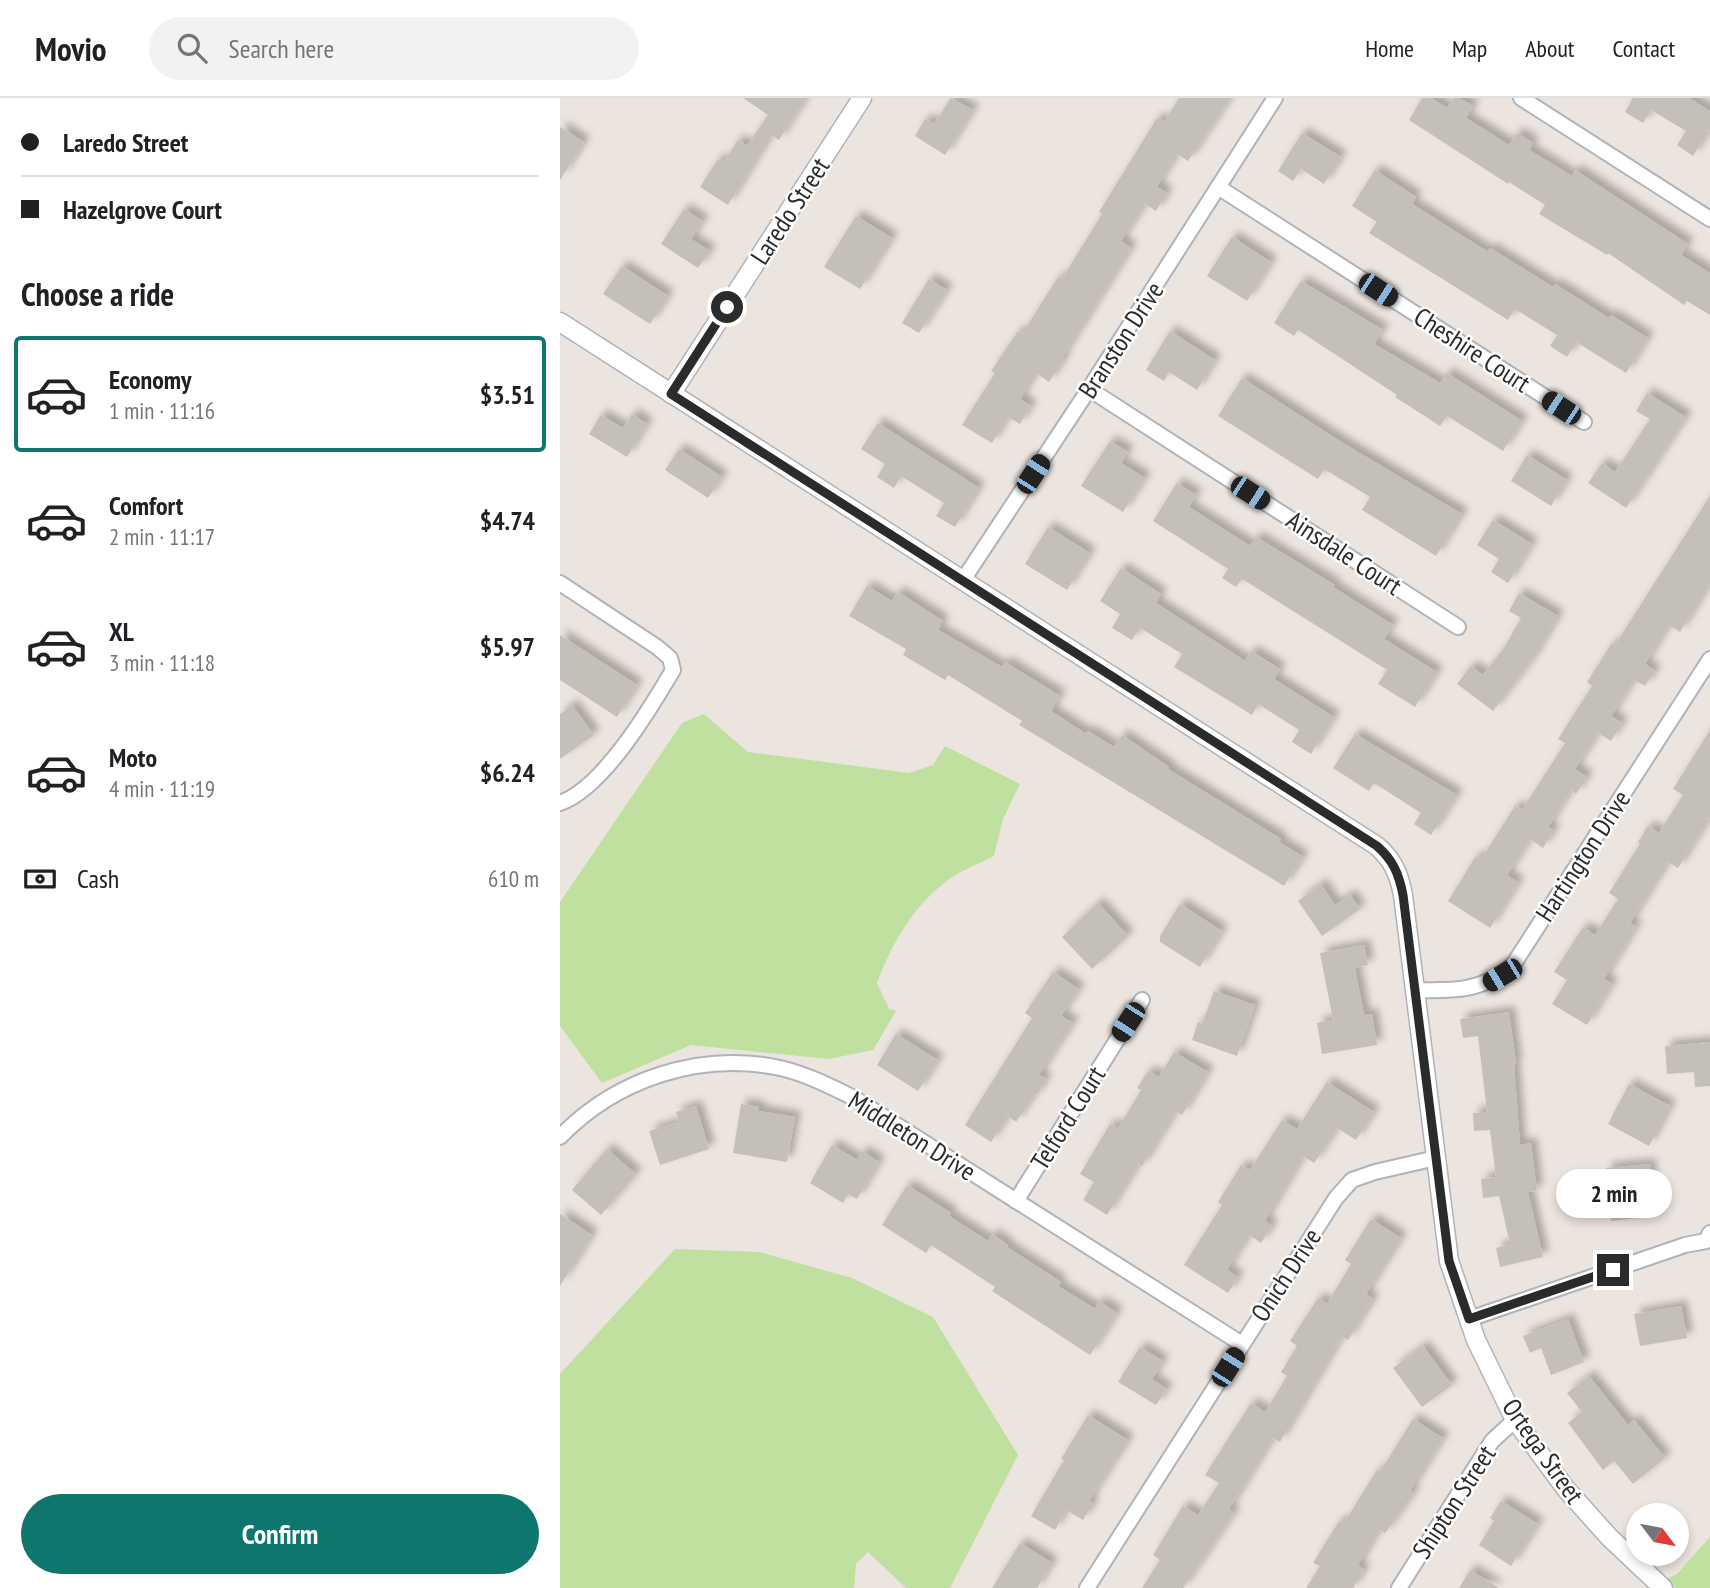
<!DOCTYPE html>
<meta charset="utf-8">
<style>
:root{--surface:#fff;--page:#f2f2f2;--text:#202124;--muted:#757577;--line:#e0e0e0;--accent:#0f766e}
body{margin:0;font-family:"PT Sans Narrow",sans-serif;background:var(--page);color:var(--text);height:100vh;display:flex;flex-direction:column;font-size:26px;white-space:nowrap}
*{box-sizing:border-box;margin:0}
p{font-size:23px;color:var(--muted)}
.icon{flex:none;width:38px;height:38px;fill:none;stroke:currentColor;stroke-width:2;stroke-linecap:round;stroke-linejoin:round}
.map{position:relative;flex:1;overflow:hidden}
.side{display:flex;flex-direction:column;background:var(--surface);width:560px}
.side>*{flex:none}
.banner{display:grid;align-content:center;height:154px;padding:0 21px;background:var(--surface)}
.needle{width:46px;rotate:122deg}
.fabs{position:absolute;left:1066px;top:1405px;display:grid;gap:14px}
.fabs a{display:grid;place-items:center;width:63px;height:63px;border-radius:50%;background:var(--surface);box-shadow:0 4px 10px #0003;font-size:35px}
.end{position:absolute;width:32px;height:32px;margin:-16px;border:9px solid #2b2b2b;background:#fff;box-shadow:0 0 0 4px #fff}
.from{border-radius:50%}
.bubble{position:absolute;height:49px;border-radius:24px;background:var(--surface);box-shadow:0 4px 10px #0003;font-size:23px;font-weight:700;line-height:49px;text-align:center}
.car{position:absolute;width:21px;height:42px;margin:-21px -10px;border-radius:9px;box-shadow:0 0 5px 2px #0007;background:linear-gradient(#222 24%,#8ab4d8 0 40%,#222 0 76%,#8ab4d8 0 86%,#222 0)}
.banner b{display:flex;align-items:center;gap:24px;height:66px;font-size:26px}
.banner b+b{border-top:2px solid var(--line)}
.banner i{width:18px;height:18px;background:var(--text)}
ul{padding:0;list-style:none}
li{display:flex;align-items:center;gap:21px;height:116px;margin:0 14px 10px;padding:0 7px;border:4px solid transparent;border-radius:7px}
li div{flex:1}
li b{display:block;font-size:26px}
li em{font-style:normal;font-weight:700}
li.active{border-color:var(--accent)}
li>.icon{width:63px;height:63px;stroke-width:1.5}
h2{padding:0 21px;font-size:32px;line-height:84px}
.pay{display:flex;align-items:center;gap:18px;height:77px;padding:0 21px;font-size:26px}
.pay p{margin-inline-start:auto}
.cta{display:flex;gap:14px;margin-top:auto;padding:14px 21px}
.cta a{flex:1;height:80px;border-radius:42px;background:var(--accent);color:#fff;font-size:28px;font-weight:700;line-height:80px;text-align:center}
header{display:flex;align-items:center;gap:42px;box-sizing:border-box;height:98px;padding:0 35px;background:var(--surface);border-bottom:2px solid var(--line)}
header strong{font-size:33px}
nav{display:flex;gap:38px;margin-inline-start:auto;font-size:24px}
.search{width:490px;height:63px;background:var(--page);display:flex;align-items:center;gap:18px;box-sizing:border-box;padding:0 24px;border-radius:38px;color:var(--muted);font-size:26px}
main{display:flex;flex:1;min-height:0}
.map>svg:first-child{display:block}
.green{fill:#bfe09e}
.building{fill:#c5bfba;filter:url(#shadow)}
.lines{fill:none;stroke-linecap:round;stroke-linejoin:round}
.minor-casing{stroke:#afb3bb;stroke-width:18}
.tertiary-casing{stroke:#afb3bb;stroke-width:21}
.minor{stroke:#fff;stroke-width:14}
.tertiary{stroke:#fff;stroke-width:18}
.route{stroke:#2b2b2b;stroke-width:9}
.labels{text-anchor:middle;stroke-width:5;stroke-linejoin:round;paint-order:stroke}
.street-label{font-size:26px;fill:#2b2b2b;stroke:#fff}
</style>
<header>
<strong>Movio</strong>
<div class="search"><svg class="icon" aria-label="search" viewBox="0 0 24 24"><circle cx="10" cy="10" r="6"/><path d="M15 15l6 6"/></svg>Search here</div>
<nav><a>Home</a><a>Map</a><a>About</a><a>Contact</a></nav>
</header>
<main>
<section class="side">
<div class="banner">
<b><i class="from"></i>Laredo Street</b>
<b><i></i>Hazelgrove Court</b>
</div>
<h2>Choose a ride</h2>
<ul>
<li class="active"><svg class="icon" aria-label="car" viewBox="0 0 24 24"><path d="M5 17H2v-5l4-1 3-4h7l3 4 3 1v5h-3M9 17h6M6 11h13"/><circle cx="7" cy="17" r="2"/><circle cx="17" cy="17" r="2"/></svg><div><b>Economy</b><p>1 min · 11:16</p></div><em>$3.51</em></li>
<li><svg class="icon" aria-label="car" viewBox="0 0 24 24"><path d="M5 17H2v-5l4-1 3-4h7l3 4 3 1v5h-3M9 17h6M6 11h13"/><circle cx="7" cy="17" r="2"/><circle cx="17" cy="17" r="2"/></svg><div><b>Comfort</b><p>2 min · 11:17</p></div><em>$4.74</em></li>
<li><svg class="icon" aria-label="car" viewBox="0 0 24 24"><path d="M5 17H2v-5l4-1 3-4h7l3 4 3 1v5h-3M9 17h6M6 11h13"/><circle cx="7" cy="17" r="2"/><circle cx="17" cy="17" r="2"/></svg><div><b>XL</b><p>3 min · 11:18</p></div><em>$5.97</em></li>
<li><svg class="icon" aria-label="car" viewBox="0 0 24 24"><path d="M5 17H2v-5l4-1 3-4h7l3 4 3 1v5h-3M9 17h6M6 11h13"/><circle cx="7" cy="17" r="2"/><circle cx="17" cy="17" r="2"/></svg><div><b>Moto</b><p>4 min · 11:19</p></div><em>$6.24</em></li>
</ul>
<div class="pay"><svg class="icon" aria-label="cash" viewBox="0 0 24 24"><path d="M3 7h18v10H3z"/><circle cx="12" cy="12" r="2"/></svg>Cash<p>610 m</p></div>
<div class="cta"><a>Confirm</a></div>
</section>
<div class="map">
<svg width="1150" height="1490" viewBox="0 0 1150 1490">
<defs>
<filter id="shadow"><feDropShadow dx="6" dy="-6" stdDeviation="3.5" flood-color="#0004"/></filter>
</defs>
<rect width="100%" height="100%" fill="#ece4de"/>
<!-- green -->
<g class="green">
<path d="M144 616 188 654 349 675 373 667 385 648 460 686 443 721 434 758C420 765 404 771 391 780 354 806 332 845 317 885L329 911 336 913 313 952 269 961 131 947 42 985 0 928V804L122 625Z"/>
<polygon points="115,1151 199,1154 292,1180 373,1219 458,1357 390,1490 346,1490 308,1454 296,1466 294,1490 0,1490 0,1276"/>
<polygon points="1150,1439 1150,1490 1115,1490 1106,1481 1117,1476"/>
</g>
<!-- building -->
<g class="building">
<polygon points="183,0 246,0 219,42 211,37 168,107 140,89 158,61 163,65 178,42 187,48 208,17"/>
<polygon points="391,0 413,12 385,57 355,38 365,21 374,26"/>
<polygon points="619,0 670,0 628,63 617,56 597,89 607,95 596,113 585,106 561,143 571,150 502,260 504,261 489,284 476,275 460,301 471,308 460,326 448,319 432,345 402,327 435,275 431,273 458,233 462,236 498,179 502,181 542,116 539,114 597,20 604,24"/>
<polygon points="862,0 871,0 887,10 894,0 899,0 913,8 906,20 949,47 957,35 973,45 969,52 1012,78 1015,72 1128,146 1121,157 1150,175 1150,217 1127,203 1124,207 1048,155 1047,157 979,116 985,107 949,84 948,86 849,22"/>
<polygon points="1073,0 1129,0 1150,13 1150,31 1133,58 1117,47 1126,33 1091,12 1083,25 1065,14"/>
<polygon points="0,29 24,44 0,82"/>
<polygon points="742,35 781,59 764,86 741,71 733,83 718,73"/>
<polygon points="815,72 856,99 852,106 928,154 930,150 993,189 995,186 1049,220 1051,217 1088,240 1066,275 1016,244 1007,259 990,248 997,237 955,211 948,222 809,135 817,124 792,108"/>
<polygon points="124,111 143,123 131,141 150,153 138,170 101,146"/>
<polygon points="296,118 332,140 300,191 264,169"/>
<polygon points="672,139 711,164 687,203 647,178"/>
<polygon points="62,168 108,198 90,226 43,196"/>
<polygon points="369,181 387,192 359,235 342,225"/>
<polygon points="741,183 823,232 814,246 880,285 887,275 962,323 943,353 887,318 880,328 835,299 837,297 738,232 734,238 714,225"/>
<polygon points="610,233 655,262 637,292 609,274 604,283 586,272"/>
<polygon points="682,280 781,344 902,416 876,458 802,412 810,399 764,371 758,381 658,318"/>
<polygon points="1087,295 1126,319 1066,410 1028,385 1042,365 1055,374 1075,344 1090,321 1076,313"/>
<polygon points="72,316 87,326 67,359 29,336 41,317 63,330"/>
<polygon points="318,325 419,390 395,429 376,418 384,405 341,378 334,390 317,379 325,366 301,351"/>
<polygon points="550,343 568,354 561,365 585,380 563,414 521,388"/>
<polygon points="119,351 162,379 148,400 105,372"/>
<polygon points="967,357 1007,382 991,408 951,383"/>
<polygon points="617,385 636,397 629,409 690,448 696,439 775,487 773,489 833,527 824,541 877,574 855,609 818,586 827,572 682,481 676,489 662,480 668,471 593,423"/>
<polygon points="1150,398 1150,485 1120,534 1109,527 1085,566 1095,573 1085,588 1074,582 1051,618 1062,625 1051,643 1038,635 1015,671 1027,679 1016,696 1011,692 988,729 994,732 983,750 970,741 947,777 958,785 930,830 888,803 916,758 921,761 955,708 962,712 1005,645 998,641 1032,588 1027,584 1052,545 1055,547"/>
<polygon points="933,422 972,446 948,485 931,474 939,461 917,447"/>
<polygon points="488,429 530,455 507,492 465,466"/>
<polygon points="561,470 601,496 596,505 685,563 691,553 720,571 714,581 774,619 751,656 732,644 739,632 698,606 692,617 614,569 622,556 580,530 572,542 552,530 560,516 540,503"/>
<polygon points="307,488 332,503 338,494 383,523 378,532 442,569 445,564 500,598 491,613 526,636 528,633 554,649 562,637 609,669 608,671 721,741 719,744 743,759 724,788 459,627 462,623 388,577 385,582 343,557 346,551 289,518"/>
<polygon points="959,495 998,518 972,562 933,613 897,586 911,568 923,577 944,550 961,520 949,513"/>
<polygon points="0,537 77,587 57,619 0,582"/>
<polygon points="12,607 34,637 0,661 0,616"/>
<polygon points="1150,632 1150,719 1118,770 1108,764 1070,825 1076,829 1044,881 1052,886 1027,927 992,906 1007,882 994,874 1023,829 1035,837 1058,801 1049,795 1080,746 1078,744 1088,728 1099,735 1123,697 1113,691"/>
<polygon points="795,636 897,697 871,737 854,726 861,715 814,685 809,693 773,670"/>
<polygon points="761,786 775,807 790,797 800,811 762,838 738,803"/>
<polygon points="538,805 568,838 532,871 502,839"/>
<polygon points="620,806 662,833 640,869 600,844 600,838"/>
<polygon points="804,847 808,867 795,870 804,917 812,916 817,947 762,956 757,925 773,922 760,855"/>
<polygon points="493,874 519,891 501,918 513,925 479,977 486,981 476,998 474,997 456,1024 448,1018 431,1044 405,1027 472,920 465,915"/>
<polygon points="654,893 695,907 677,958 632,942 638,924 642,926"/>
<polygon points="949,914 956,966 954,966 960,1047 971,1045 977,1093 968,1094 983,1159 940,1169 936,1150 950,1146 939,1098 923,1100 921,1081 936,1079 930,1032 914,1033 913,1015 927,1014 918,938 903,940 900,921"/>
<polygon points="336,936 378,962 358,993 317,967"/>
<polygon points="1150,944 1150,988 1135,989 1134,974 1107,976 1105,948"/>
<polygon points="614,954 648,974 622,1017 616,1013 582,1068 578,1066 547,1117 523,1102 534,1084 520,1076 550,1026 558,1030 581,992 577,990 588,973 599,979"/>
<polygon points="767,984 814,1014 796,1042 777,1030 754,1065 743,1058 705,1123 712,1128 701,1145 689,1137 667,1172 678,1179 668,1195 624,1167 662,1107 658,1104 681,1067 690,1072 722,1022 737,1031"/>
<polygon points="1069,986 1110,1008 1089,1048 1048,1026"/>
<polygon points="181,1006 199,1009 199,1013 235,1019 227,1064 173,1055"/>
<polygon points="136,1008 149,1051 100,1067 89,1033 119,1024 116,1014"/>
<polygon points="272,1047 297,1062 302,1053 319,1064 297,1101 288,1096 283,1105 250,1085"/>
<polygon points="47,1051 76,1076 41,1117 12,1092"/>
<polygon points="1090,1066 1095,1118 1051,1123 1046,1070"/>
<polygon points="347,1087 391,1115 389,1118 428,1143 432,1136 448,1147 447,1149 501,1184 498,1188 535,1211 539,1203 557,1215 530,1257 432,1193 435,1189 371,1147 366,1155 322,1127"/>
<polygon points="0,1116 32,1137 0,1188"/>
<polygon points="811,1121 841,1140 806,1196 813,1201 788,1242 782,1238 720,1344 713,1340 669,1411 674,1415 623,1490 582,1490 600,1462 593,1457 623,1408 638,1417 659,1385 645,1377 691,1305 705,1314 727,1278 721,1274 737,1248 730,1243 758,1200 767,1206 791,1166 785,1162"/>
<polygon points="1121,1208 1127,1240 1080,1248 1074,1216"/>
<polygon points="1008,1221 1024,1264 991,1277 981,1250 970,1255 963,1238"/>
<polygon points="863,1248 892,1287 862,1309 833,1270"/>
<polygon points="580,1249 603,1263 592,1281 607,1291 596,1307 558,1284"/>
<polygon points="1029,1278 1068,1327 1074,1322 1105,1360 1073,1386 1054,1363 1043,1372 1008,1325 1022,1314 1007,1295"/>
<polygon points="528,1317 568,1342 529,1403 533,1405 523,1422 506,1412 495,1432 471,1418 504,1362 501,1361"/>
<polygon points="853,1321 883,1340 850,1393 854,1395 825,1435 819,1432 798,1467 804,1472 793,1490 746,1490 760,1468 753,1465 779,1423 784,1425 817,1372 820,1374"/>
<polygon points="941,1403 978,1426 951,1468 919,1447 934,1423 930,1420"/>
<polygon points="460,1445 492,1465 477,1490 432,1490"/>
<polygon points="910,1472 939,1490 899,1490"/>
</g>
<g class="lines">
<defs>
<g id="minor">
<polyline points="961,0 1150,121"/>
<polyline points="658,89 1024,324"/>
<polyline points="529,291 898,529"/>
<polyline points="403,482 529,291 715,0"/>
<path d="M0 485 97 549 110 560 113 572C90 611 43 690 0 705"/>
<path d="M854 892C893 893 922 894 953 867L1150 561"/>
<path d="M0 1039C56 981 140 953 220 970 246 976 270 988 294 1000L682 1246"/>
<polyline points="456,1103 582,902"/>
<polyline points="909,1221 1125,1147 1146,1143 1150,1135"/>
<polyline points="527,1490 776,1100 792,1082 815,1074 876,1060"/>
<polyline points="839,1490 932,1343 955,1322"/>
</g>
<g id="tertiary">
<path d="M0 224 817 748C833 762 839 776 843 797L889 1163 916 1242 955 1322 1006 1391 1049 1439 1103 1490"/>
<polyline points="111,296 302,0"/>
</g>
</defs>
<!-- minor casing -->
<use href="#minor" class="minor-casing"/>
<!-- tertiary casing -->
<use href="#tertiary" class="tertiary-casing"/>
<!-- minor -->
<use href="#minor" class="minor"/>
<!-- tertiary -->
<use href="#tertiary" class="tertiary"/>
</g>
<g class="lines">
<!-- route -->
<path class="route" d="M167 209 111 296 817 748C833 762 839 776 843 797L889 1163 909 1221 1053 1172"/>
</g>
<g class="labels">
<!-- street labels -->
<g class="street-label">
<text transform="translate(230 113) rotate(-57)" y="9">Laredo Street</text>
<text transform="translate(561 242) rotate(-57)" y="9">Branston Drive</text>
<text transform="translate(912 252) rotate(33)" y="9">Cheshire Court</text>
<text transform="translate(784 455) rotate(33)" y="9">Ainsdale Court</text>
<text transform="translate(1023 758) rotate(-57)" y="9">Hartington Drive</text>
<text transform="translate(508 1020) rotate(-58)" y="9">Telford Court</text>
<text transform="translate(352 1038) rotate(32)" y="9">Middleton Drive</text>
<text transform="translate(726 1177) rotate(-57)" y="9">Onich Drive</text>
<text transform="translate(983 1353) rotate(55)" y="9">Ortega Street</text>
<text transform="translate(894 1404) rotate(-57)" y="9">Shipton Street</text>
</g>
</g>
</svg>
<div class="fabs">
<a><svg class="needle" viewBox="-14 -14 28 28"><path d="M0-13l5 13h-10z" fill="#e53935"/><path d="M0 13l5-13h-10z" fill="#757577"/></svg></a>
</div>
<i class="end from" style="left:167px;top:209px"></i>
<i class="end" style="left:1053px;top:1172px"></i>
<div class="bubble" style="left:996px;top:1071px;width:116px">2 min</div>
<i class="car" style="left:818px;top:192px;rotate:123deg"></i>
<i class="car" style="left:1001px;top:310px;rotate:303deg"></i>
<i class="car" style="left:473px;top:376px;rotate:33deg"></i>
<i class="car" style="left:690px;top:395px;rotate:123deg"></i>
<i class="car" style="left:942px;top:877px;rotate:239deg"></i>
<i class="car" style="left:568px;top:924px;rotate:213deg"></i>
<i class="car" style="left:668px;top:1269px;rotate:32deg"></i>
</div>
</main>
